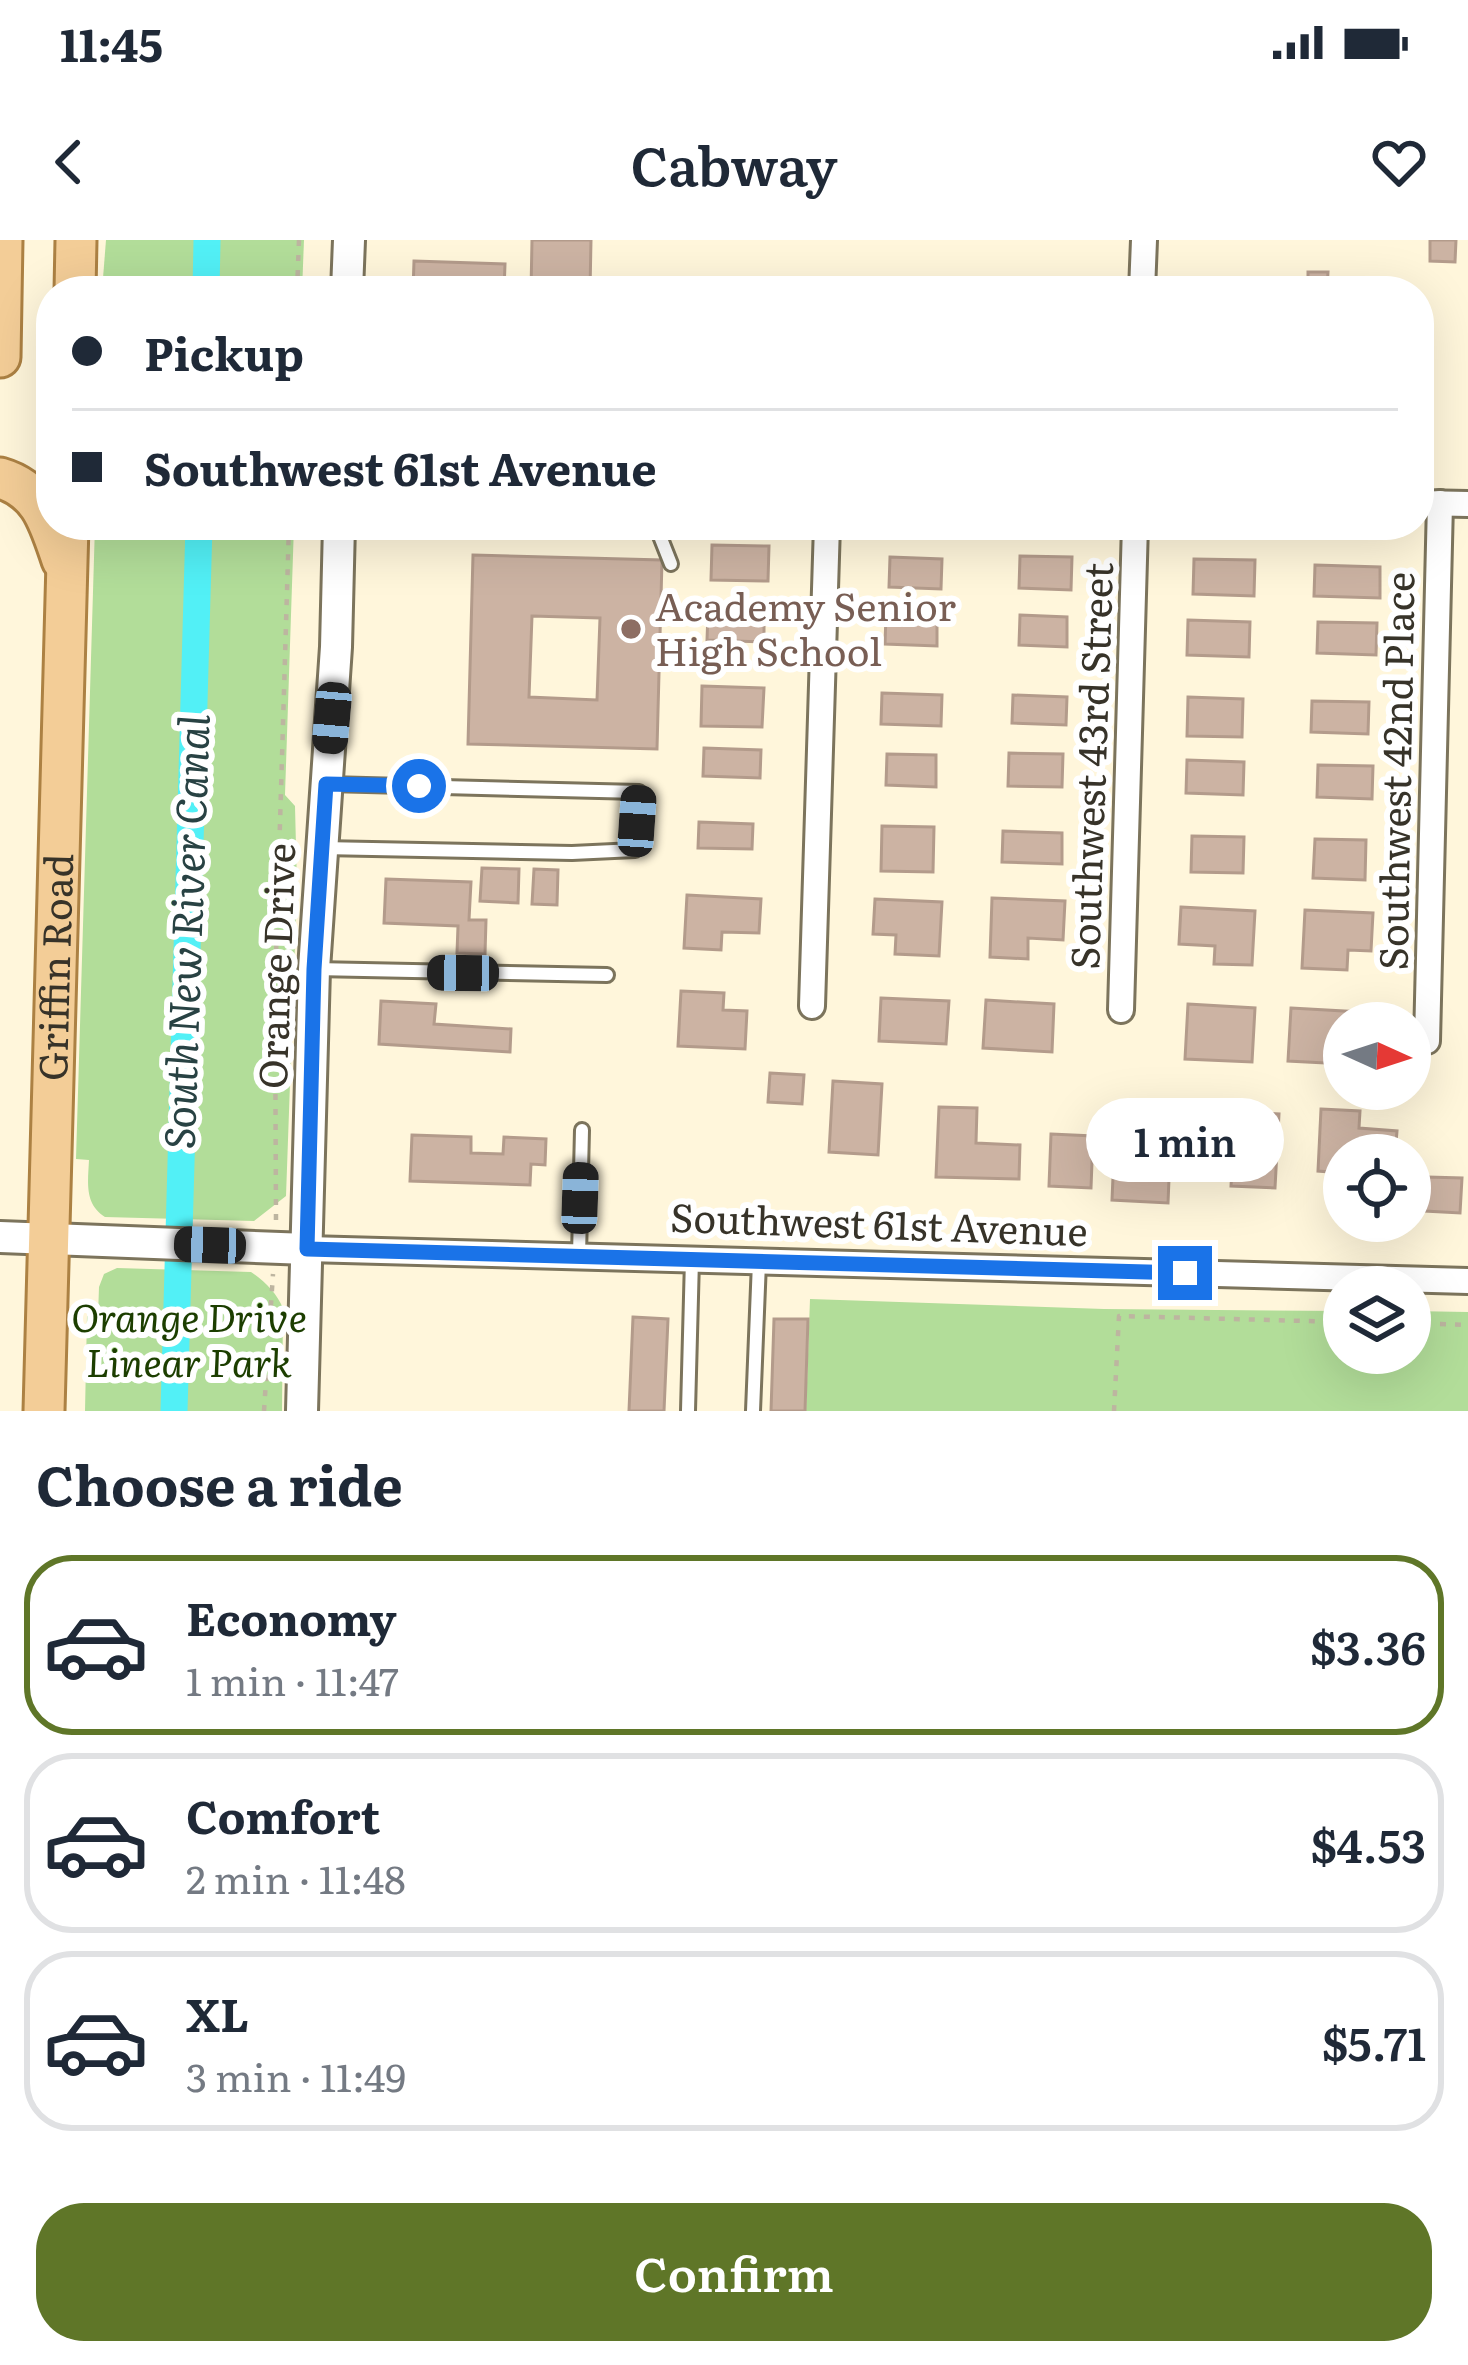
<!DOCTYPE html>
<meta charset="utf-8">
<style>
:root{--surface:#fff;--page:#f6f6f7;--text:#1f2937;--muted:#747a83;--line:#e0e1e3;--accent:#5f7628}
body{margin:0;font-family:Literata,serif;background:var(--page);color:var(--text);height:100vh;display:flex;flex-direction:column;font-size:45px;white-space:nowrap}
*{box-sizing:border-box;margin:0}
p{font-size:39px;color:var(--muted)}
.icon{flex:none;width:66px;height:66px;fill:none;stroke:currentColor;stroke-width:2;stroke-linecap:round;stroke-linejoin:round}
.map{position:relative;height:1171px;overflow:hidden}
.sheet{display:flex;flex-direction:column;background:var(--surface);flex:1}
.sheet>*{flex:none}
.banner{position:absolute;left:36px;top:36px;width:1398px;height:264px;border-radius:48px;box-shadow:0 12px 48px #0002;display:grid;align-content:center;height:264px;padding:0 36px;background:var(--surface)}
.needle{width:78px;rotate:93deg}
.tools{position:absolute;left:1323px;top:762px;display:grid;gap:24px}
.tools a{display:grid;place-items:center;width:108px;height:108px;border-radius:50%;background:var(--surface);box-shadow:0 12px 48px #0002;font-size:60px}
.end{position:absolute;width:54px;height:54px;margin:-27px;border:15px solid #1a73e8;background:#fff;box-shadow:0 0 0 6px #fff}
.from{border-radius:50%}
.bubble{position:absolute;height:84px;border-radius:42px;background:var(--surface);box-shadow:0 12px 48px #0002;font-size:39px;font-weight:600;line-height:84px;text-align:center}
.car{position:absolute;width:36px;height:72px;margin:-36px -18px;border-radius:15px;box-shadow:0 0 9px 3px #0007;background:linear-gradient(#222 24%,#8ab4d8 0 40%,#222 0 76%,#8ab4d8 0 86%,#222 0)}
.banner b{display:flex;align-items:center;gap:42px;height:114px;font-size:45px}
.banner b+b{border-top:3px solid var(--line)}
.banner i{width:30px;height:30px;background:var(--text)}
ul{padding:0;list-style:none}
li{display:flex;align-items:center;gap:36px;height:180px;margin:0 24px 18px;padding:0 12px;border:6px solid var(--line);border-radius:48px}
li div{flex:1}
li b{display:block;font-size:45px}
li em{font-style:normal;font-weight:600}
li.on{border-color:var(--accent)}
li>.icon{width:108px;height:108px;stroke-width:1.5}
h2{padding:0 36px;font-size:54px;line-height:144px}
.button{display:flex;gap:24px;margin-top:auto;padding:24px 36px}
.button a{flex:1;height:138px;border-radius:48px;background:var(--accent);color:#fff;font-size:48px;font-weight:600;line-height:138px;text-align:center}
.status{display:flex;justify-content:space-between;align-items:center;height:84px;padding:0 60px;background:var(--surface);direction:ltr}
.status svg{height:33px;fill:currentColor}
header{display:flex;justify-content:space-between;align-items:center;height:156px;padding:0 36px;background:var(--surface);font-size:54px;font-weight:600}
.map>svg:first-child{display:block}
.green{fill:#b2dd99}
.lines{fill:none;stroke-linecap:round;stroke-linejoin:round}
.canal{stroke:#52f0f6;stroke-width:27}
.building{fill:#ccb3a3;stroke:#b39b8b;stroke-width:3;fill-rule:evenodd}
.service-casing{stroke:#7c745c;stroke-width:18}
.minor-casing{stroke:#7c745c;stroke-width:30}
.tertiary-casing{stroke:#7c745c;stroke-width:36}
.primary-casing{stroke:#ac8143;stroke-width:45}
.path{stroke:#bdb5a0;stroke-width:4.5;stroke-dasharray:6 9;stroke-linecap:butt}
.service{stroke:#fff;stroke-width:12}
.minor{stroke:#fff;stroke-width:24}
.tertiary{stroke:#fff;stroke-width:30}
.primary{stroke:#f3cd97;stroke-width:39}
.route{stroke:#1a73e8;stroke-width:15}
.education-dot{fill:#8d6e63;stroke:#fff;stroke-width:4.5}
.labels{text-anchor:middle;stroke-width:12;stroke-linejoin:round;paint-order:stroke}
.education-label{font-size:39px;fill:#785e54;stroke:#fff;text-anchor:start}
.street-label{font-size:39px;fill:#373329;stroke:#fff}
.park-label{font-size:39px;font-style:italic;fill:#1c3e00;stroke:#fff}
.water-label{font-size:42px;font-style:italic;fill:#284243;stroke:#fff}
</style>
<div class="status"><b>11:45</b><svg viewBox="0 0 49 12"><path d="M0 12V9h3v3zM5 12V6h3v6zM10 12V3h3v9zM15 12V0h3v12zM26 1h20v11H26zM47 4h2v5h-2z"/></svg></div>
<header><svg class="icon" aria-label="back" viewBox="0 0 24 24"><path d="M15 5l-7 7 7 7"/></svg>Cabway<svg class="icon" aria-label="heart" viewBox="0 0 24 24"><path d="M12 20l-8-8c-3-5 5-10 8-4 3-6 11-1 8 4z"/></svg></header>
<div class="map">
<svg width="1468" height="1171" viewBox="0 0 1468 1171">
<rect width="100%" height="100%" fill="#fff6db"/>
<!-- green -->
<g class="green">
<polygon points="106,0 304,0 302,51 102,51"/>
<path d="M95 285H294L285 555 295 566 297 647 286 956 254 981 105 977C84 964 88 942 89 920L76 919Z"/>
<path d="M117 1028 251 1032C265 1041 277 1054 283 1068L282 1171H85L87 1076H98L99 1047 104 1034Z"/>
<polygon points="810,1059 1104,1069 1344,1071 1344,1113 1410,1113 1410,1071 1468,1072 1468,1171 806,1171"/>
</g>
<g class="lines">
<!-- canal -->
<g class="canal">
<polyline points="206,51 207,0"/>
<polyline points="174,1171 199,285"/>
</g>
</g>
<!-- building -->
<g class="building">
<polygon points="532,0 591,0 590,51 531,51"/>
<polygon points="1430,0 1456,0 1455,22 1430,21"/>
<polygon points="414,21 505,24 504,51 413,51"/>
<polygon points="1308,32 1328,32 1327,51 1308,51"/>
<polygon points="1226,44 1262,45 1262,51 1226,51"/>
<polygon points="712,305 769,306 768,341 711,340"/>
<path d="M473 315 662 320 657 509 468 504ZM532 376 600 378 597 460 529 457Z"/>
<polygon points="1020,316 1072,317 1071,350 1019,348"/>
<polygon points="890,317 942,319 941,349 889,347"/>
<polygon points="1194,319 1255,320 1254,356 1193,354"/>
<polygon points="1315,325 1380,327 1380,358 1314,356"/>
<polygon points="708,373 764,374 764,402 707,400"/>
<polygon points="886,375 937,376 937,406 885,404"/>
<polygon points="1020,375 1067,377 1067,407 1019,405"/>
<polygon points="1188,380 1250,382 1249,417 1187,415"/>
<polygon points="1318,382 1377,383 1376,415 1317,413"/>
<polygon points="702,446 764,448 762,487 701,486"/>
<polygon points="882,453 942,455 941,486 881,484"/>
<polygon points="1013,455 1067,457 1066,485 1012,483"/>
<polygon points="1188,457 1243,459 1242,497 1187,496"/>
<polygon points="1312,461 1369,462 1368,494 1311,492"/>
<polygon points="704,508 761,510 760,538 703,536"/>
<polygon points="1009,513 1063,514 1062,547 1008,546"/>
<polygon points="887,514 936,515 936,547 886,545"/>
<polygon points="1187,520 1244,522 1243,555 1186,553"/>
<polygon points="1318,525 1373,526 1372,559 1317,557"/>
<polygon points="699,582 753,584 752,609 698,608"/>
<polygon points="882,586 934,587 933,632 881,631"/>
<polygon points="1003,591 1062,593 1062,624 1002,622"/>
<polygon points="1192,596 1244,597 1243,633 1191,632"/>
<polygon points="1315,599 1366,600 1365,640 1313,638"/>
<polygon points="482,628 519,629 518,663 480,661"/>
<polygon points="534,629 558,630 557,665 532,664"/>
<polygon points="386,639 471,642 469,680 486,680 485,714 457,713 458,686 384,683"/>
<polygon points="687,655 761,659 759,693 722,692 721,710 684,708"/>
<polygon points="992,658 1065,661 1063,700 1028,698 1028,719 990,717"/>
<polygon points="875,659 942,662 939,716 895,714 896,695 873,694"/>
<polygon points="1181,667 1255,671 1252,725 1214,724 1215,706 1179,704"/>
<polygon points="1305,670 1373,673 1371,711 1348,710 1347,730 1302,728"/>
<polygon points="681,751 724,753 723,770 747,771 745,809 678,806"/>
<polygon points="881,758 949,761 946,804 879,801"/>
<polygon points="986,760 1054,764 1052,812 983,808"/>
<polygon points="381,761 436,764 434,784 511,789 510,812 379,804"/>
<polygon points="1188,764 1255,768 1252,822 1185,819"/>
<polygon points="1291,768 1361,772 1360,783 1344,783 1344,824 1288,821"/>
<polygon points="770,833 804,835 802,864 768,862"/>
<polygon points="833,841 882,844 878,915 829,912"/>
<polygon points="939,867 977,868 976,903 1020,905 1019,939 936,937"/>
<polygon points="1321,869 1360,871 1359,888 1397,891 1395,915 1344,915 1342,950 1343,933 1318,931"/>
<polygon points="1235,872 1279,874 1275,948 1231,946"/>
<polygon points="1115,890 1152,892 1151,914 1170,915 1168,963 1112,960"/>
<polygon points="1051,894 1093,896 1091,948 1049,946"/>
<polygon points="412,895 471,897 471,913 503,914 504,897 546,899 545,925 531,924 530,945 410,941"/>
<polygon points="1427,937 1462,938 1460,973 1425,971"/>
<polygon points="633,1077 668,1079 664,1171 629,1171"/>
<polygon points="774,1079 808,1079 805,1171 771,1171"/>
</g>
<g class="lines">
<defs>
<g id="service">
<polyline points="591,285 656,286 671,324"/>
<polyline points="322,608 572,613 635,610 639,552 328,544"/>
<polyline points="315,729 607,735"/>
<polyline points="579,1015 582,890"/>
<polyline points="688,1171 692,1019"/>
<polyline points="753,1171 759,1022"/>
</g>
<g id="minor">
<polyline points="1142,51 1144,0"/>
<polyline points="1419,263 1468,264"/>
<polyline points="812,766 827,285"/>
<polyline points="1121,770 1135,285"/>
<polyline points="1427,801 1440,263"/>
<polyline points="307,1009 1468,1041"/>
</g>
<g id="tertiary">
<polyline points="347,51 349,0"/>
<polyline points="0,997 307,1009"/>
<polyline points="302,1171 314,729 336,407 339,285"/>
</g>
<g id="primary">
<polyline points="75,51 76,0"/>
<polyline points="0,117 2,0"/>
<path d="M0 238C41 250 49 282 62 320"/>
<path id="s1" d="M44 1171 68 285"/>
</g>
</defs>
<!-- service casing -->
<use href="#service" class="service-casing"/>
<!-- minor casing -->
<use href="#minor" class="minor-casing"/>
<!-- tertiary casing -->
<use href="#tertiary" class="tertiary-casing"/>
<!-- primary casing -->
<use href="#primary" class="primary-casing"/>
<!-- path -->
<g class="path">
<polyline points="297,51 299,0"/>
<polyline points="276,980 275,749 289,285"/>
<polyline points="1410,1083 1468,1085"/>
<polyline points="264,1171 273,1034"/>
<polyline points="1114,1171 1119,1076 1344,1082"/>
</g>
<!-- service -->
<use href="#service" class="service"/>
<!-- minor -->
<use href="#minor" class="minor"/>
<!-- tertiary -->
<use href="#tertiary" class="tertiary"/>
<!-- primary -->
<use href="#primary" class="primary"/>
</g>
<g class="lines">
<!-- route -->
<polyline class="route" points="419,546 326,544 314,729 307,1009 1185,1033"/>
</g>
<!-- markers -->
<circle class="education-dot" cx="631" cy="389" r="12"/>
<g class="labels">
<!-- education labels -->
<g class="education-label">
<text x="655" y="381">Academy Senior<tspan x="655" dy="45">High School</tspan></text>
</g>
<!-- street labels -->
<g class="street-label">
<text transform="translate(1092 526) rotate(-88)" y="14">Southwest 43rd Street</text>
<text transform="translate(1397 531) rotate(-89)" y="14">Southwest 42nd Place</text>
<text transform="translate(277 726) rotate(-88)" y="14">Orange Drive</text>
<text dy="14" stroke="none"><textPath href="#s1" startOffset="444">Griffin Road</textPath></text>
<text transform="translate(879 985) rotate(2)" y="14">Southwest 61st Avenue</text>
</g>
<!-- park labels -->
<g class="park-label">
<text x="189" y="1092">Orange Drive<tspan x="189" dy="45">Linear Park</tspan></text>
</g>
<!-- water labels -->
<g class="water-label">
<text transform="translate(187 692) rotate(-88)" y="15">South New River Canal</text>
</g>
</g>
</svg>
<div class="tools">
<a><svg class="needle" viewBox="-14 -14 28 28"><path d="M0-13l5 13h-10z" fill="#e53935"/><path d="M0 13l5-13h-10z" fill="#747a83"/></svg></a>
<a><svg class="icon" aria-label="locate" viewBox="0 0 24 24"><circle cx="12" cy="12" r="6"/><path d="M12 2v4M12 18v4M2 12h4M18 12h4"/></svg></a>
<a><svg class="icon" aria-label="layers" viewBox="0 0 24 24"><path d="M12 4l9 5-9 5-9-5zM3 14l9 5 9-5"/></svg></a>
</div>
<i class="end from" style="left:419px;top:546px"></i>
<i class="end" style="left:1185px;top:1033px"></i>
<div class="bubble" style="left:1086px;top:858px;width:198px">1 min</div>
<i class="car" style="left:332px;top:478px;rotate:185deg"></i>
<i class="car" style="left:637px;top:581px;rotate:4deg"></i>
<i class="car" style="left:463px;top:733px;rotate:271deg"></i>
<i class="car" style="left:580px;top:958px;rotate:2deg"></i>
<i class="car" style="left:210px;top:1005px;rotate:272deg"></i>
<div class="banner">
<b><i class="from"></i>Pickup</b>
<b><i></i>Southwest 61st Avenue</b>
</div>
</div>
<section class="sheet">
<h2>Choose a ride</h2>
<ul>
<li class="on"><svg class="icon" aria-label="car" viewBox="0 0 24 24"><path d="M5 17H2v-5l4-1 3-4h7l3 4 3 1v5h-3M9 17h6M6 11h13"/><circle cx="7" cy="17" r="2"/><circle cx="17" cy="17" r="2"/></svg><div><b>Economy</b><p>1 min · 11:47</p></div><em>$3.36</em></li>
<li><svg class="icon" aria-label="car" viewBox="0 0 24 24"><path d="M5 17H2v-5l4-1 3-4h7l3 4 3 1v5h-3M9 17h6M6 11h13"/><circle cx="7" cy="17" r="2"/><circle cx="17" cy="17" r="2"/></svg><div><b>Comfort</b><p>2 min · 11:48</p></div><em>$4.53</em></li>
<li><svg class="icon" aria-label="car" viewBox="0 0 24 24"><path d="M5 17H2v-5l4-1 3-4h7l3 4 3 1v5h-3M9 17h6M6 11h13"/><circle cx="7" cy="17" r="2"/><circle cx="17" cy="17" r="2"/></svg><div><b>XL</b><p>3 min · 11:49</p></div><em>$5.71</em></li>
</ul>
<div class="button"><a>Confirm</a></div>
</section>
